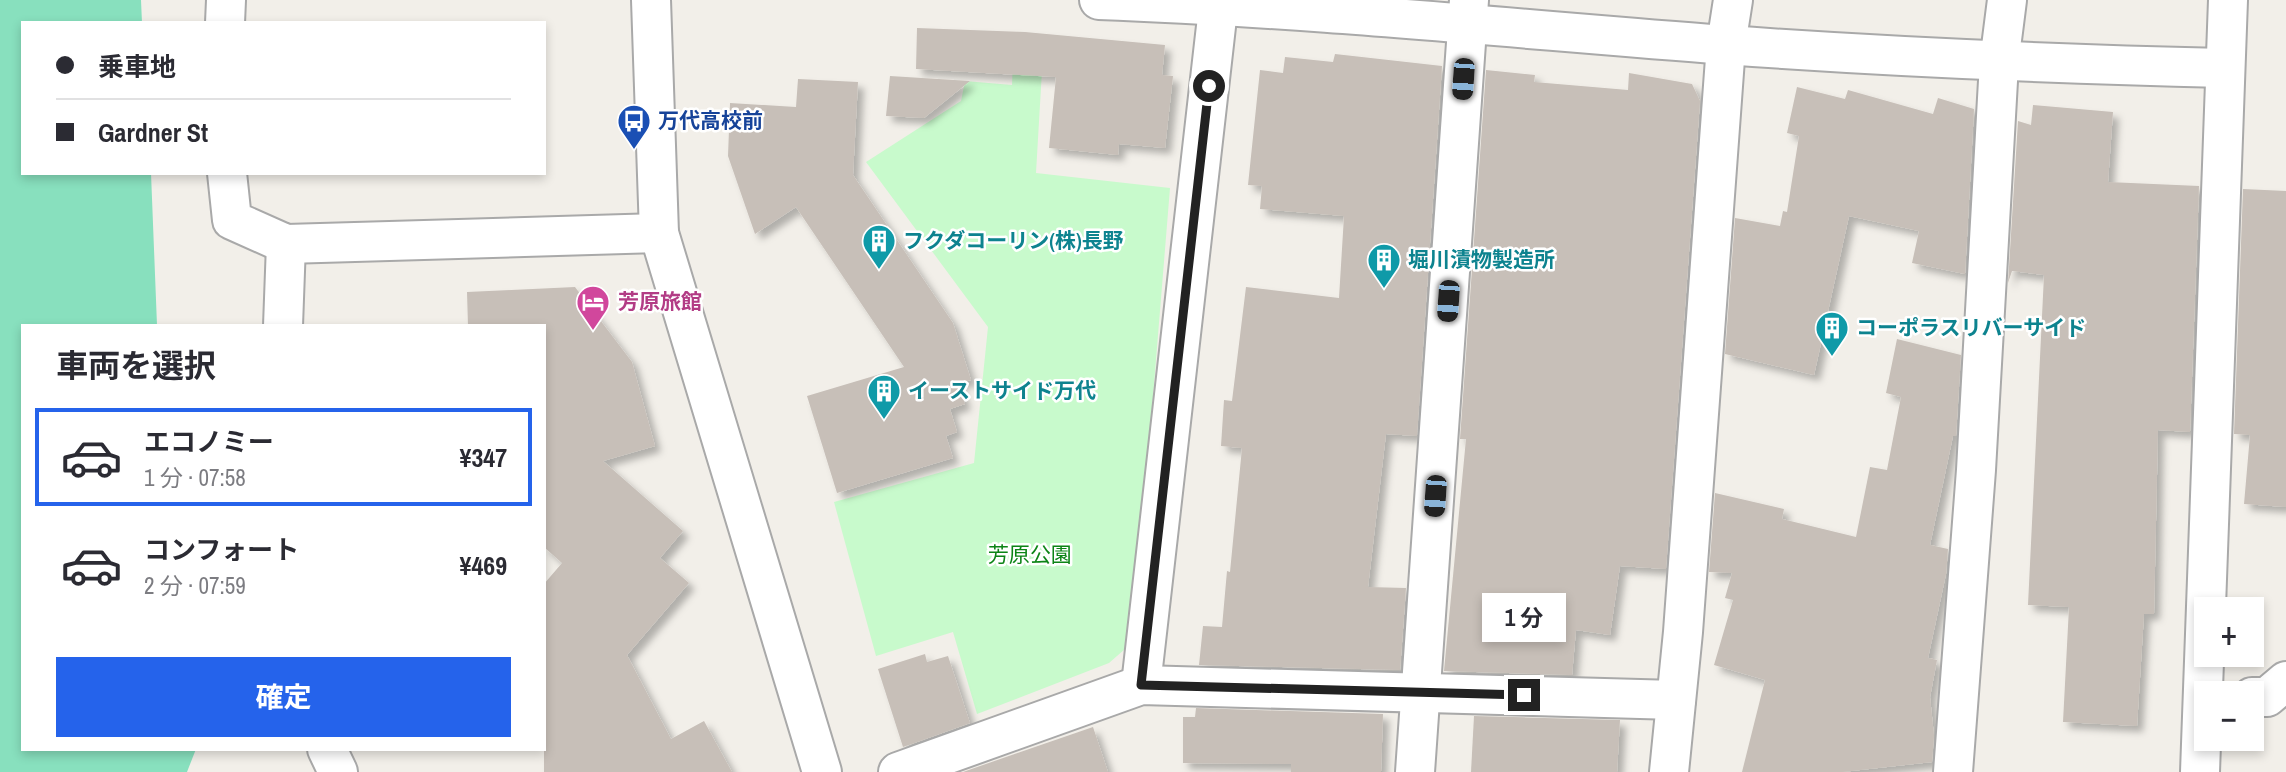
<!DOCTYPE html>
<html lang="ja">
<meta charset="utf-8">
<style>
:root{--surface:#fff;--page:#f2f2f3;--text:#2b2b33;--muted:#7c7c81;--line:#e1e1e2;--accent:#2563eb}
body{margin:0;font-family:"Archivo Narrow","Noto Sans JP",sans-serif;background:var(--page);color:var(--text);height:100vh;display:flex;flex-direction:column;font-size:26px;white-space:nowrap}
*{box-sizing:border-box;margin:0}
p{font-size:23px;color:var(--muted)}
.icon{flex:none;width:38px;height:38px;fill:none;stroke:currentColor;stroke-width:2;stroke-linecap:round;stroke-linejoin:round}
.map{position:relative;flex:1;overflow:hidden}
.side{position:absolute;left:21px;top:324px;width:525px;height:427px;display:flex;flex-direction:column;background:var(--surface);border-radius:0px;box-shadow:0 4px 10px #0003}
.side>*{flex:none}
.hud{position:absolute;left:21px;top:21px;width:525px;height:154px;border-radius:0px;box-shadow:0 4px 10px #0003;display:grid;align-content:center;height:154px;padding:0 35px;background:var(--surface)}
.controls{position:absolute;left:2194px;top:597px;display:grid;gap:14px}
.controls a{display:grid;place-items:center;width:70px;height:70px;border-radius:0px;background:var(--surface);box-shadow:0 4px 10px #0003;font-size:35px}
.end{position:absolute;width:32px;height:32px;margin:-16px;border:9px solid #222;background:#fff;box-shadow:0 0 0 4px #fff}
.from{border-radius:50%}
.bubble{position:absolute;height:49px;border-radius:0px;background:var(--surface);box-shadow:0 4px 10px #0003;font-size:23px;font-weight:700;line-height:49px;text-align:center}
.car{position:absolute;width:21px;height:42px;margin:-21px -10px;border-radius:9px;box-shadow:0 0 5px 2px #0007;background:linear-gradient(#222 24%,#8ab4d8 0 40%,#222 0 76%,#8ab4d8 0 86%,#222 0)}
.hud b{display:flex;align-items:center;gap:24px;height:66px;font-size:26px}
.hud b+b{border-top:2px solid var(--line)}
.hud i{width:18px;height:18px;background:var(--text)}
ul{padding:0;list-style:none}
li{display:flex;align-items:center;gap:21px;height:98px;margin:0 14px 10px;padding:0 21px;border:4px solid transparent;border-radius:0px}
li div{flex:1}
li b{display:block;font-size:26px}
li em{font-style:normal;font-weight:700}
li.current{border-color:var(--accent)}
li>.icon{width:63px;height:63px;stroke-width:1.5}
h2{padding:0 35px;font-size:32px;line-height:84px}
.cta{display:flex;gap:14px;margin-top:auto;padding:14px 35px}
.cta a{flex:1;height:80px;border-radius:0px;background:var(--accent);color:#fff;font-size:28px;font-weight:700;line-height:80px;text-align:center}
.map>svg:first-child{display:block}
.park{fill:#c8facc}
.pitch{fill:#88e0be}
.building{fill:#c7bfb8;filter:url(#shadow)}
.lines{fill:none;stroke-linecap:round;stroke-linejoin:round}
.minor-casing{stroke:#a9a9a9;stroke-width:42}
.minor{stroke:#fff;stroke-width:38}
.route{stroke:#222;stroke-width:9}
.labels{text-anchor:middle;stroke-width:5;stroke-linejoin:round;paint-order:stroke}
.transit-label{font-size:21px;font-weight:bold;fill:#164399;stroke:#fff;text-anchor:start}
.culture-label{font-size:21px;font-weight:bold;fill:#0d838f;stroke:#fff;text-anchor:start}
.hotel-label{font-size:21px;font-weight:bold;fill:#b23c85;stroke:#fff;text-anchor:start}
.park-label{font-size:21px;fill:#0c8416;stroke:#fff}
</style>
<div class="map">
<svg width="2286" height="772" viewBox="0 0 2286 772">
<defs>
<filter id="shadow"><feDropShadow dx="6" dy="6" stdDeviation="3.5" flood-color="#0004"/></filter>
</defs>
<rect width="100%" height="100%" fill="#f2efe9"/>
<!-- park -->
<polygon class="park" points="1014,34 1044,36 1036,173 1170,188 1133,642 1109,663 977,714 953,632 876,656 834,502 974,463 988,327 866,162 961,101 965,81 1012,85"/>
<!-- pitch -->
<polygon class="pitch" points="0,0 141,0 142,23 23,23 23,173 151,173 157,325 23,326 23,749 196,749 187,772 0,772"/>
<!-- building -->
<g class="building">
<polygon points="917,28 1025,32 1165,45 1162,75 1173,76 1165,148 1119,144 1118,155 1049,148 1056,77 916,69"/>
<polygon points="1335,54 1442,66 1417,436 1386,434 1368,587 1406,588 1400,670 1199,665 1203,626 1222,627 1227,571 1230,572 1242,448 1221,446 1224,400 1232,401 1246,287 1339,298 1344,216 1260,209 1262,186 1248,185 1260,70 1283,73 1285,57 1333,62"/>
<polygon points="1486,70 1535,75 1534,82 1628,90 1629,73 1692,84 1700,101 1666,569 1620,566 1610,635 1576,630 1572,675 1444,671 1466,439 1460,439"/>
<polygon points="890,76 970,81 924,118 886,116"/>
<polygon points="798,79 858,82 853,175 953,323 971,380 958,383 965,404 950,409 957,432 946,436 953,458 837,493 807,396 904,367 796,207 755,234 728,156 730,103 796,107"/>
<polygon points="1797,87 1845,99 1848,90 1933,114 1938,98 1974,109 1965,274 1912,263 1919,231 1849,216 1814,375 1725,354 1735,218 1780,226 1783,211 1787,212 1799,136 1787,133"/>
<polygon points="2033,105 2113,112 2108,182 2199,186 2190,432 2158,430 2154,614 2144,614 2137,726 2063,722 2069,607 2028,605 2044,275 2012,271 2008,283 2018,121 2031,125"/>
<polygon points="2243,189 2286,191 2286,507 2244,504 2250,435 2234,434"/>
<polygon points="575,287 632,362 655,446 603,461 683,531 660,558 689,583 627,655 671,739 704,721 732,772 544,772 544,584 562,563 544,547 544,326 468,326 467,292"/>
<polygon points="1897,339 1961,355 1956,436 1953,436 1930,545 1948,549 1946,574 1928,658 1937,660 1930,697 1934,736 1932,762 1842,772 1742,772 1765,680 1714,665 1733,600 1725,598 1732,573 1709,572 1715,493 1784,509 1782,519 1856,537 1870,467 1887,470 1901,397 1886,393"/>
<polygon points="925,654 927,662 948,656 970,723 903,747 878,669"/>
<polygon points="1196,708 1383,714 1381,772 1291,772 1291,764 1183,763 1183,717 1195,717"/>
<polygon points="1474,716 1620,720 1617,772 1471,772"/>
<polygon points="1093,727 1108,772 963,772 983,765"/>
</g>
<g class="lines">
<defs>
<g id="minor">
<polyline points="651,0 659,233 822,772"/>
<path d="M1099 0C1309 8 1517 29 1726 45 1892 57 2058 64 2224 68"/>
<polyline points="225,23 226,0"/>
<polyline points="227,173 232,220 286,244 659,233"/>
<polyline points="283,326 286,244"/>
<polyline points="1141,685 1219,0"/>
<polyline points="2252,697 2267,697 2286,681"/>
<polyline points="327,749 338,772"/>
<polyline points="898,772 1141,685 1676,700"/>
<polyline points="1415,772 1469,0"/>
<polyline points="1669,772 1683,632 1726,45 1733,0"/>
<polyline points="1953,772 1976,470 1999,63 2007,0"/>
<polyline points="2200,772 2228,0"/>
</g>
</defs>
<!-- minor casing -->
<use href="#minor" class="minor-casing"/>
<!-- minor -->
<use href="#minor" class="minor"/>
</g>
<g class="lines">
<!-- route -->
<polyline class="route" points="1209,86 1141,685 1524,695"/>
</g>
<!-- icons -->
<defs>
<symbol id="bus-pin" viewBox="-11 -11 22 30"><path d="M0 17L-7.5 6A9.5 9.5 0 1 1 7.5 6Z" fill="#1a4fb4" stroke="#fff"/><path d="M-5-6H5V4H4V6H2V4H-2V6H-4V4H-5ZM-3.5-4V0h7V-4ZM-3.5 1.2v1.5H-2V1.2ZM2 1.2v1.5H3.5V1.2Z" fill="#fff"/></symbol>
<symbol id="building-pin" viewBox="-11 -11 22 30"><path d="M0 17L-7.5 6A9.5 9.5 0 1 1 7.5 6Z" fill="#0f9aa8" stroke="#fff"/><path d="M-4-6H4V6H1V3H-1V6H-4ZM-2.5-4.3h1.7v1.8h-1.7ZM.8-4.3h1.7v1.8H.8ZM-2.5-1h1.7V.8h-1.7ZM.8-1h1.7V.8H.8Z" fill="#fff"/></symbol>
<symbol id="hotel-pin" viewBox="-11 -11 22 30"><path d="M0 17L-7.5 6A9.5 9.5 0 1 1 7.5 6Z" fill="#d1479c" stroke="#fff"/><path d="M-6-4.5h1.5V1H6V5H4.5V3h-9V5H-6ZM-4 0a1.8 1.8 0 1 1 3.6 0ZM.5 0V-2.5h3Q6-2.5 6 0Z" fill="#fff"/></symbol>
</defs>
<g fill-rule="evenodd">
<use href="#bus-pin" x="615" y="102" width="38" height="52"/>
<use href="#building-pin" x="860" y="222" width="38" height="52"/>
<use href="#building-pin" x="1365" y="241" width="38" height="52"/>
<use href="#hotel-pin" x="574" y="283" width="38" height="52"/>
<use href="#building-pin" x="1813" y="309" width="38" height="52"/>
<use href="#building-pin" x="865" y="372" width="38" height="52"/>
</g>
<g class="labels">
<!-- transit labels -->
<g class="transit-label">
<text x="658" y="128">万代高校前</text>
</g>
<!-- culture labels -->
<g class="culture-label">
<text x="903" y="248">フクダコーリン(株)長野</text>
<text x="1408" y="267">堀川漬物製造所</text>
<text x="1856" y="335">コーポラスリバーサイド</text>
<text x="908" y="398">イーストサイド万代</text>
</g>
<!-- hotel labels -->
<g class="hotel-label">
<text x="618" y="309">芳原旅館</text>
</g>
<!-- park labels -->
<g class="park-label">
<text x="1030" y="562">芳原公園</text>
</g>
</g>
</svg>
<div class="controls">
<a>+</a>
<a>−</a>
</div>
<i class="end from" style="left:1209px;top:86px"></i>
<i class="end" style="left:1524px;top:695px"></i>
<div class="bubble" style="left:1482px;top:593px;width:84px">1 分</div>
<i class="car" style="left:1463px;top:79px;rotate:184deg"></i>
<i class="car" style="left:1448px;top:301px;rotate:184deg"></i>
<i class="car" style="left:1435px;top:496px;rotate:184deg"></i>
<div class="hud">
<b><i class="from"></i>乗車地</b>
<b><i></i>Gardner St</b>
</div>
<section class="side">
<h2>車両を選択</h2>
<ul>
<li class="current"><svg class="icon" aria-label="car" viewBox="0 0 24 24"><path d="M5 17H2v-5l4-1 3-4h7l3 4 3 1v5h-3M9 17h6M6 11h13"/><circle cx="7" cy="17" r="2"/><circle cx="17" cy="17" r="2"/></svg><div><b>エコノミー</b><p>1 分 · 07:58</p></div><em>¥347</em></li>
<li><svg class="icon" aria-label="car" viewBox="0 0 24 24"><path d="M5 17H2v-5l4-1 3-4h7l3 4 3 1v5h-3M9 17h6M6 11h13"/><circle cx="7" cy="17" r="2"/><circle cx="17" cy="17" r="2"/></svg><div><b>コンフォート</b><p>2 分 · 07:59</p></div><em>¥469</em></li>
</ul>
<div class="cta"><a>確定</a></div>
</section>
</div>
